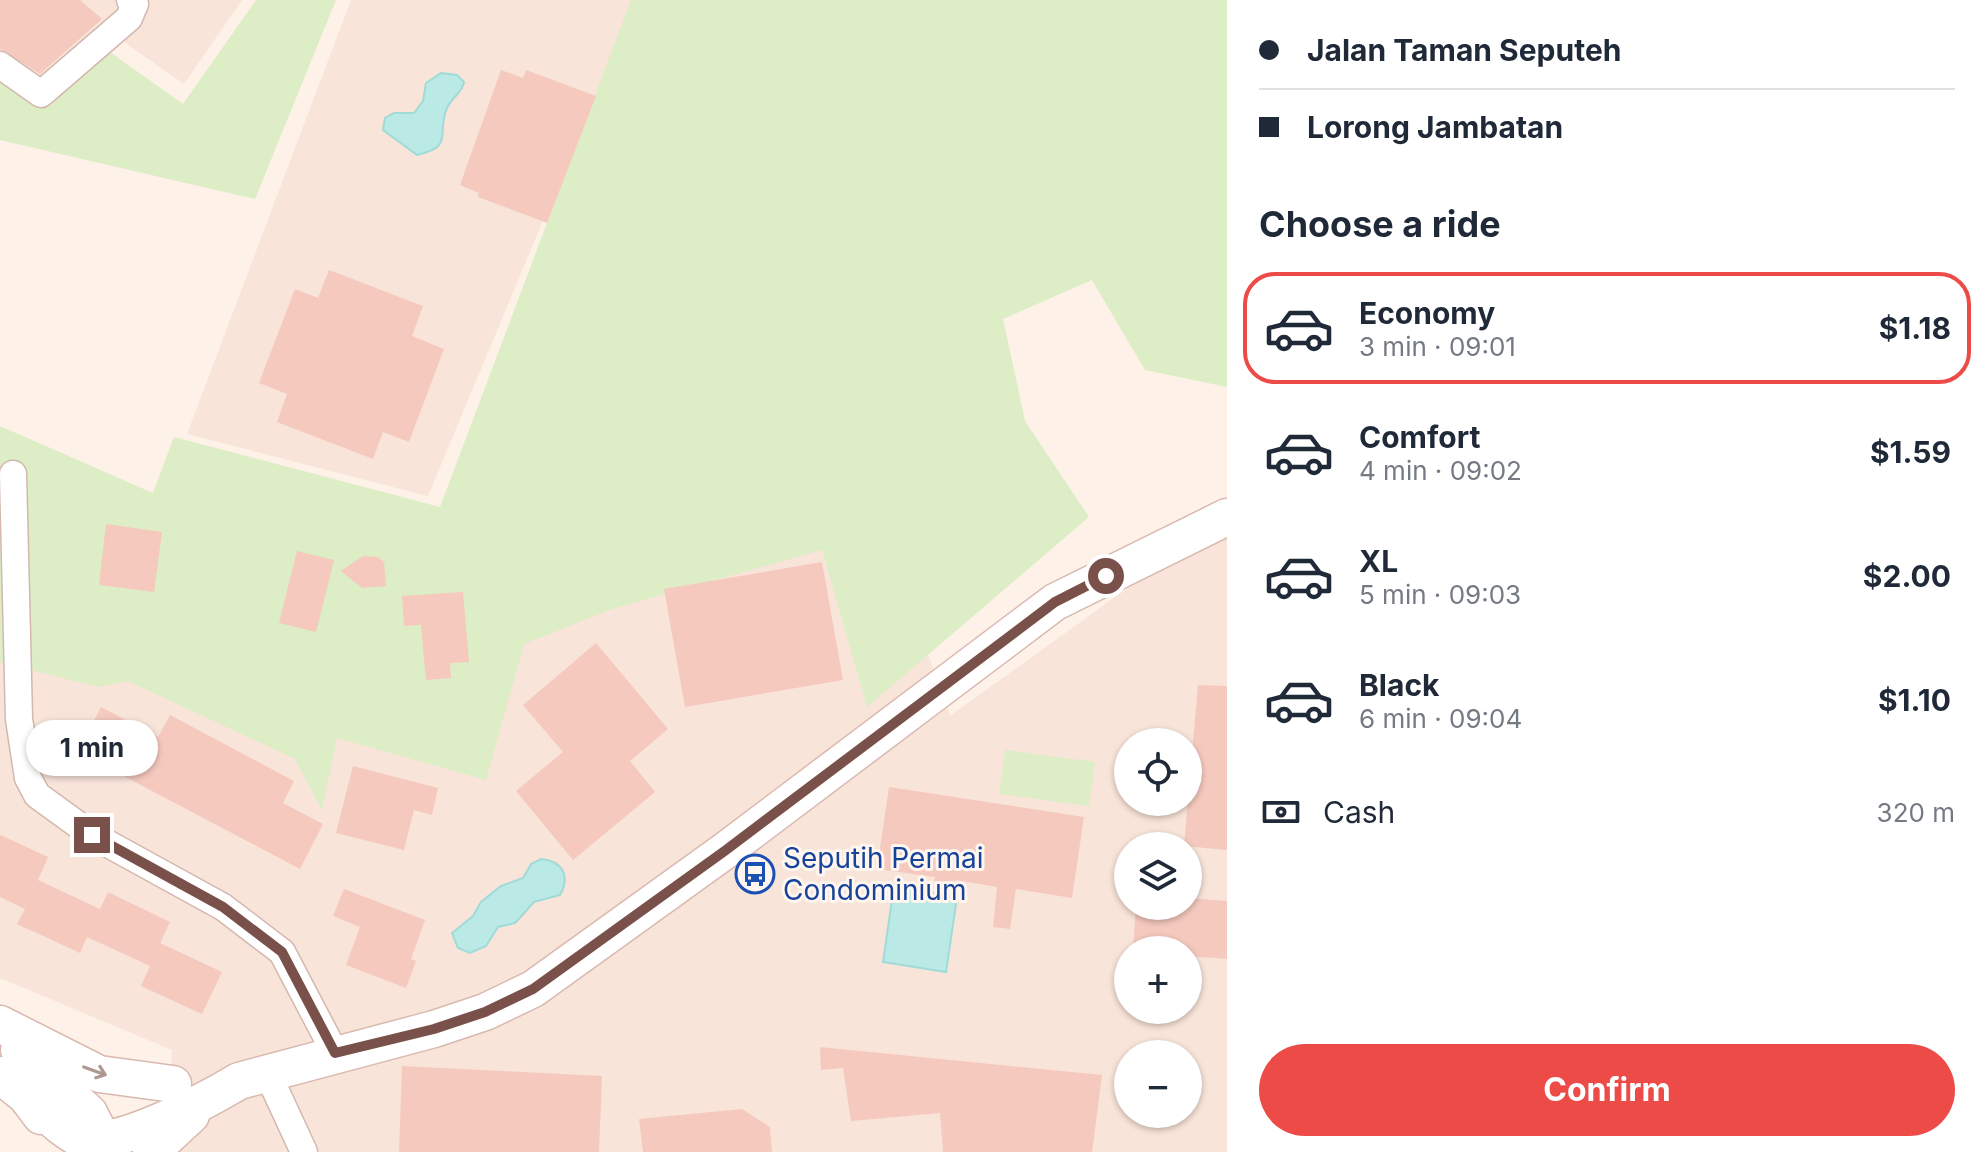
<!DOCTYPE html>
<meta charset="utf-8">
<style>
:root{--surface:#fff;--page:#f2f2f3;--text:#1f2937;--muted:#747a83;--line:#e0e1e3;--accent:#ed4b47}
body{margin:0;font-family:Inter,sans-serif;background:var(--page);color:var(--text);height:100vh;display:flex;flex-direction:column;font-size:30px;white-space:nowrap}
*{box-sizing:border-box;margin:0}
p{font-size:26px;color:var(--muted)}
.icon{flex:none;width:44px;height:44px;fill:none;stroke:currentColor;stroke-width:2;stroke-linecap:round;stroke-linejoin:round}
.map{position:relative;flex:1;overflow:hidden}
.panel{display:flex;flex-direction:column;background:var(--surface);width:760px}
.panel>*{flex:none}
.top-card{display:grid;align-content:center;height:176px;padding:0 32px;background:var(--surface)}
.fabs{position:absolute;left:1114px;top:728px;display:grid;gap:16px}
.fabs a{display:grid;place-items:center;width:88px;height:88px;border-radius:50%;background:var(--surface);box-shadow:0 2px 6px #0004;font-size:40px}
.end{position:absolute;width:36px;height:36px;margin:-18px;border:10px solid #7a514a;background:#fff;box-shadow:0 0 0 4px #fff}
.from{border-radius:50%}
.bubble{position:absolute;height:56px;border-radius:28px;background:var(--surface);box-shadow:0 2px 6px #0004;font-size:26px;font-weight:700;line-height:56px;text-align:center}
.top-card b{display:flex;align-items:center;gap:28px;height:76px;font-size:30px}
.top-card b+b{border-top:2px solid var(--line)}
.top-card i{width:20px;height:20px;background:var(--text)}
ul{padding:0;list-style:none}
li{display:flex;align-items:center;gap:24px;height:112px;margin:0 16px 12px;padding:0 16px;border:4px solid transparent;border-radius:32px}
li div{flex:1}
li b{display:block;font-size:30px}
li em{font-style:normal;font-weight:700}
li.active{border-color:var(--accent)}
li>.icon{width:72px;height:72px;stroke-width:1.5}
h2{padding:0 32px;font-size:36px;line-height:96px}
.pay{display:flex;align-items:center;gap:20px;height:88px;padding:0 32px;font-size:30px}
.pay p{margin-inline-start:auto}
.action{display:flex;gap:16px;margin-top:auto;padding:16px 32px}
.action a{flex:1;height:92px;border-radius:48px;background:var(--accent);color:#fff;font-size:32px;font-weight:700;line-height:92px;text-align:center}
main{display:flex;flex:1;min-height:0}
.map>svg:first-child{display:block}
.residential{fill:#f8e4d9;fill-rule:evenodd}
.green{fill:#ddedc5}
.water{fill:#bbe9e6;stroke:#a0dbd8;stroke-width:2}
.building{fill:#f5c9be}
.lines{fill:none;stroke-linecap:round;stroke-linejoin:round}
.street-casing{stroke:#d3b8af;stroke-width:29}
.secondary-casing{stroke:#d9b9af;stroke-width:39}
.street{stroke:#fff;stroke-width:26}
.secondary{stroke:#fff;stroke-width:36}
.oneway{stroke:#af9792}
.route{stroke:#7a514a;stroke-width:10}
.labels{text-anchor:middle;stroke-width:6;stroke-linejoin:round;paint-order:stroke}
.transit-label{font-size:28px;fill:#164399;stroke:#fff6ef;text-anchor:start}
</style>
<main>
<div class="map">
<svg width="1227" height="1152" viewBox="0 0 1227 1152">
<rect width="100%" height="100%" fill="#fdf1e8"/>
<!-- residential -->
<g class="residential">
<polygon points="0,0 242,0 184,84 114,35 40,107 0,80"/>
<polygon points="351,0 635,0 428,496 187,434"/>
<path d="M0 435 186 523 870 492 950 716 1201 535 1227 522V1152H168L172 1050 0 978ZM1128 742H1188V802H1128ZM1128 846H1188V906H1128ZM1128 950H1188V1010H1128ZM1128 1054H1188V1114H1128Z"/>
</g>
<!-- green -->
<g class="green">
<polygon points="256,0 336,0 255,199 0,140 0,69 51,106 100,45 183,104"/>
<polygon points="631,0 1227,0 1227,387 1145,370 1092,280 1003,319 1025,421 1089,517 867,707 822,550 612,609 524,644 486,780 337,738 322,810 295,759 128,681 98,687 0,662 0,426 153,493 174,437 440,507"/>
<polygon points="1005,750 1095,762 1089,806 999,794"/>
</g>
<!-- water -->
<g class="water">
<path d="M441 73 457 75 464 82C463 92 452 97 447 108 436 133 455 147 417 155L383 130 385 118 394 113H414L423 101 426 83Z"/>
<path d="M541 859C562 861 571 875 560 895L534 902 515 923 498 927 486 946 470 953 458 948 452 933 473 916 481 902 501 886 523 878 531 864Z"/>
<polygon points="894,886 957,897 946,972 883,962"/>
</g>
<!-- building -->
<g class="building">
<polygon points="0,0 80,0 102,19 40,74 0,49"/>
<polygon points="501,70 523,78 526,70 596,96 547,223 478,197 479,193 460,185"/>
<polygon points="329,270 423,306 412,336 444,349 409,442 383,432 373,459 277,422 287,394 259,383 295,289 318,298"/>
<polygon points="106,524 162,532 154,592 99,585"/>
<polygon points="297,551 334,560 316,632 279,623"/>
<polygon points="363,556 378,557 384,562 386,586 362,588 341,571"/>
<polygon points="822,562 843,680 685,707 664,589"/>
<polygon points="463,592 469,662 450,663 451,678 426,680 421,625 404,626 402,596"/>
<polygon points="596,643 668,729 630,761 655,792 573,860 516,791 563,752 523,705"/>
<polygon points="1198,685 1227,686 1227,850 1184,846"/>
<polygon points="101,707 158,737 170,715 294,781 283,803 323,824 300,869 78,752"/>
<polygon points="353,766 438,788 432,815 414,810 404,850 336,833"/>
<polygon points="889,787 1084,817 1072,898 1016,889 1010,929 993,927 997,887 955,880 954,884 934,881 935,877 877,869"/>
<polygon points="0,835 48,857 38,880 100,909 108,892 170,922 160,943 222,972 202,1014 141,986 150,966 87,937 80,953 17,924 25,909 0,897"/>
<polygon points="344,889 425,920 411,959 416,961 406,988 346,965 360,927 333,916"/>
<polygon points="1188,898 1227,901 1227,959 1188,956 1188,950 1133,950 1136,906 1188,906"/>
<polygon points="820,1047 1102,1075 1092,1152 943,1152 940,1113 851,1121 843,1068 821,1070"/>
<polygon points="402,1066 602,1076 599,1152 399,1152"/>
<polygon points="742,1109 770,1127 772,1152 643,1152 639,1119"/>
</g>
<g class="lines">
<defs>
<g id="street">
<polyline points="0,65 41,94 129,18 135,4 130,0"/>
<polyline points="13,474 19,719 28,778 37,795 92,835 223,907 282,952 335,1053"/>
<polyline points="267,1072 304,1152"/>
</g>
<g id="secondary">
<polyline points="0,1024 99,1074 173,1084"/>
<polyline points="19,1050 89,1113 109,1152"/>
<polyline points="0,1075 26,1096 41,1116"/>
<path d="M26 1096C42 1108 61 1130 79 1138 112 1152 209 1099 239 1081L434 1029 485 1012 533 989 726 850 1055 602 1227 517"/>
<polyline points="151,1152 191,1115"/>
</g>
</defs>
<!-- street casing -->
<use href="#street" class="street-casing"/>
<!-- secondary casing -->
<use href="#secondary" class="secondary-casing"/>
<!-- street -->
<use href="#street" class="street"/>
<!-- secondary -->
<use href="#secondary" class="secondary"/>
</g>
<!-- one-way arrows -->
<defs><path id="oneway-shaft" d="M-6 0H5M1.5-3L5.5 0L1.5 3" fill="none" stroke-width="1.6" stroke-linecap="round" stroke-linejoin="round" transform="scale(2)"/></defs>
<use class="oneway" href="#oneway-shaft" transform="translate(95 1071) rotate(20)"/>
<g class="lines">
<!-- route -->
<polyline class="route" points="92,835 223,907 282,952 335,1053 434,1029 485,1012 533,989 726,850 1055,602 1106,576"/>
</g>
<!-- icons -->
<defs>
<symbol id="bus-ring" viewBox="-11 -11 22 22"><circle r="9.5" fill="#fff6ef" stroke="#1a4fb4" stroke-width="1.5"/><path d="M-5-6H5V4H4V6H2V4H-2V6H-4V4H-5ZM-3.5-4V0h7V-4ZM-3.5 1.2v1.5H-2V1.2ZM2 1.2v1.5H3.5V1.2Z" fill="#1a4fb4"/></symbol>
</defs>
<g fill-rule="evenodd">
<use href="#bus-ring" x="733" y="852" width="44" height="44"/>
</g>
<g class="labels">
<!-- transit labels -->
<g class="transit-label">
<text x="783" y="868">Seputih Permai<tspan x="783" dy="32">Condominium</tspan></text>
</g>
</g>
</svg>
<div class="fabs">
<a><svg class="icon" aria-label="locate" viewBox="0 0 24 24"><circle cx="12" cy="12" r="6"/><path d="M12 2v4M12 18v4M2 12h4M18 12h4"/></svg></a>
<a><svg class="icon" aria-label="layers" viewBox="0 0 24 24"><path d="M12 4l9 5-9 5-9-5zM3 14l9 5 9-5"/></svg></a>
<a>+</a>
<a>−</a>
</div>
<i class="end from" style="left:1106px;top:576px"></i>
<i class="end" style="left:92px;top:835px"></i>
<div class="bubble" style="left:26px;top:720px;width:132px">1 min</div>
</div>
<section class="panel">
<div class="top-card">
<b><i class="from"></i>Jalan Taman Seputeh</b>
<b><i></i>Lorong Jambatan</b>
</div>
<h2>Choose a ride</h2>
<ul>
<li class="active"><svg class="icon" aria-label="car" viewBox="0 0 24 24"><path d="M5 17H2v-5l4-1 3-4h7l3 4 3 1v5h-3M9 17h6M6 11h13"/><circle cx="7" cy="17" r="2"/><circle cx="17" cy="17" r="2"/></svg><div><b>Economy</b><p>3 min · 09:01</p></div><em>$1.18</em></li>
<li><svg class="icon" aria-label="car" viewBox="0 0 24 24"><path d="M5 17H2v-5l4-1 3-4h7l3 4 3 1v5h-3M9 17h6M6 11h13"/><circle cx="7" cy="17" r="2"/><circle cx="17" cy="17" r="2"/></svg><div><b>Comfort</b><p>4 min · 09:02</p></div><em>$1.59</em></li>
<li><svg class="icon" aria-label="car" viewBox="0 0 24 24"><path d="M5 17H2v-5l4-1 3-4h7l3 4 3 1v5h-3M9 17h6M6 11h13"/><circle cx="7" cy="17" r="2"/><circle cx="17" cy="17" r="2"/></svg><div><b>XL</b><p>5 min · 09:03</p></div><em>$2.00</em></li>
<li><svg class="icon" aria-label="car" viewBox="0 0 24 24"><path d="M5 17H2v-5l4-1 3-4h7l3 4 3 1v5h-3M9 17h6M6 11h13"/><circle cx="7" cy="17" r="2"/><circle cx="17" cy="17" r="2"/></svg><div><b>Black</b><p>6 min · 09:04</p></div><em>$1.10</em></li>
</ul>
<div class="pay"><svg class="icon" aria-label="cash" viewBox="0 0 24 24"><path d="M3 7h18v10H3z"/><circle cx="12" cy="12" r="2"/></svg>Cash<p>320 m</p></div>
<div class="action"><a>Confirm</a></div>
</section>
</main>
